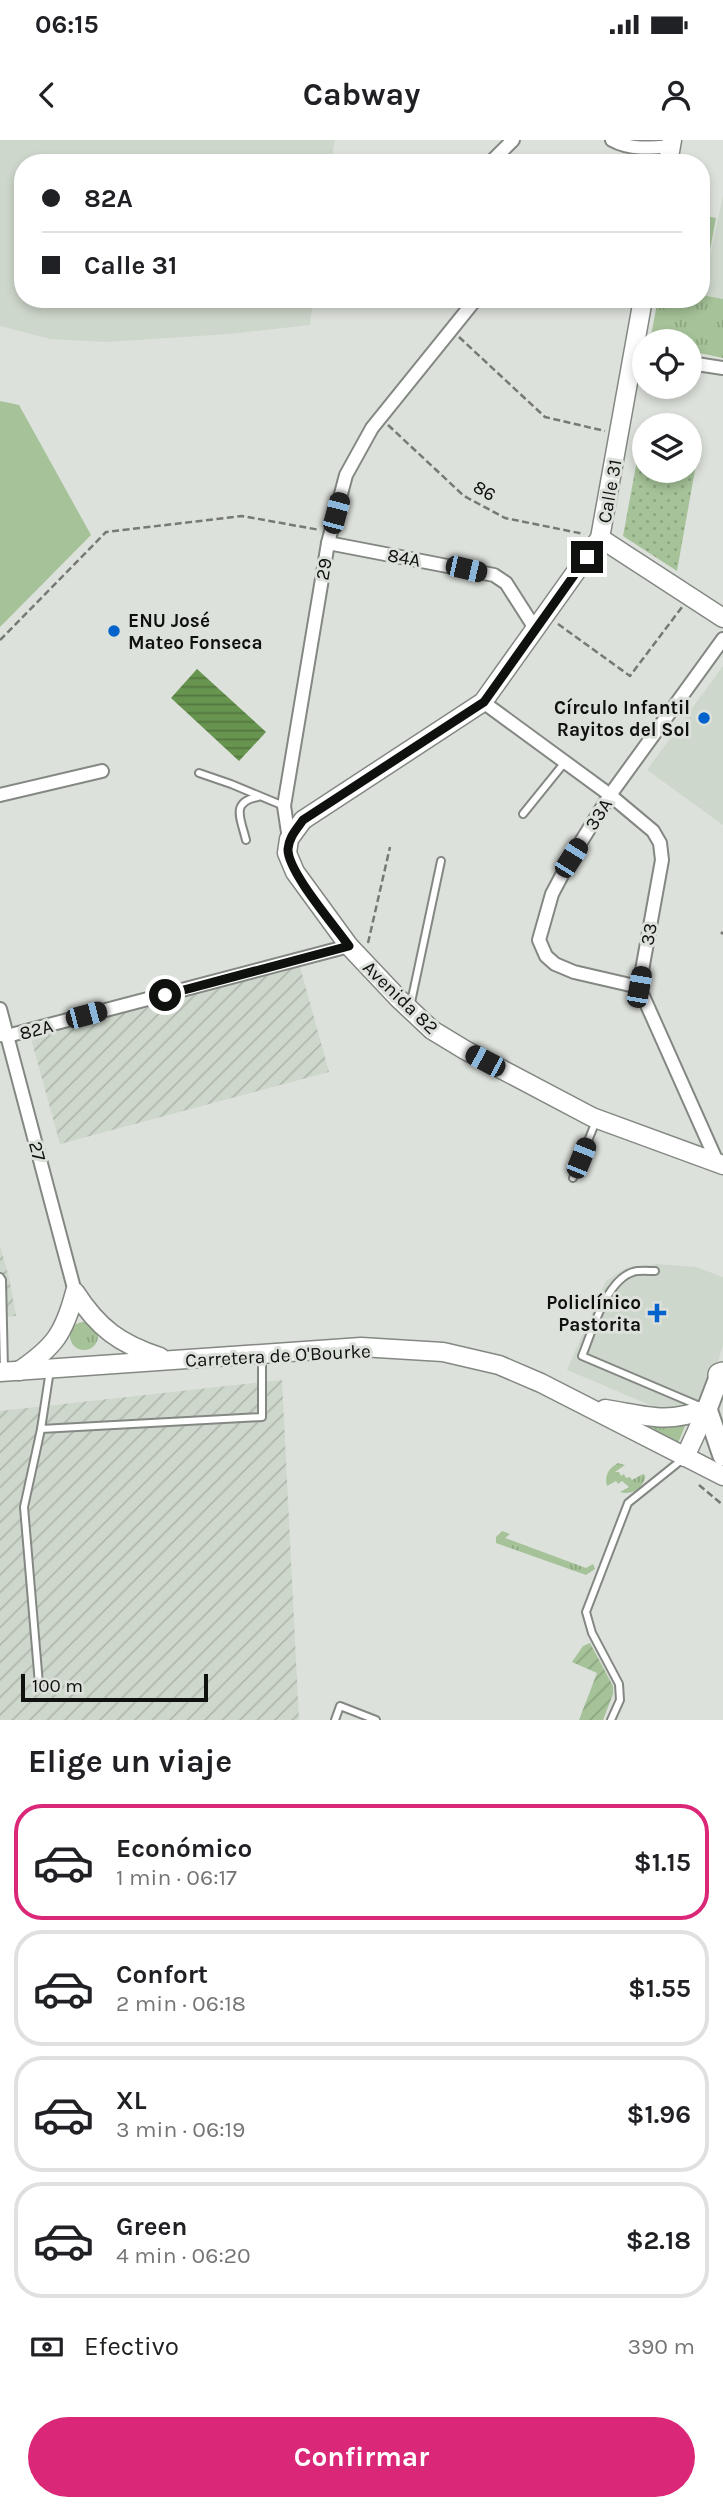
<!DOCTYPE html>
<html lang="es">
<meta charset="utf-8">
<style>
:root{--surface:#fff;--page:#f6f6f6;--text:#202124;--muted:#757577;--line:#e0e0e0;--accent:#db2777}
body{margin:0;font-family:Karla,sans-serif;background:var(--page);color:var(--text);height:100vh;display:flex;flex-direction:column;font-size:26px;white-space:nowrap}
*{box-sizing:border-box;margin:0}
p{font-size:23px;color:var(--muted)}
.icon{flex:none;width:38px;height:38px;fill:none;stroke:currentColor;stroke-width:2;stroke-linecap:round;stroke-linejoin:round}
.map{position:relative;height:1580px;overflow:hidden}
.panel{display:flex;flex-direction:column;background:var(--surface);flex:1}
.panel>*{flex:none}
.banner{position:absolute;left:14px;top:14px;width:696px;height:154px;border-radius:28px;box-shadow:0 4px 10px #0003;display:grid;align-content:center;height:154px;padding:0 28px;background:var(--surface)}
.controls{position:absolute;left:632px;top:189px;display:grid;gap:14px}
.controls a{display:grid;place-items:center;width:70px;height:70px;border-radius:50%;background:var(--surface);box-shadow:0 4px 10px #0003;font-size:35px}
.scale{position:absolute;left:21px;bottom:18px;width:187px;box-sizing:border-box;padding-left:7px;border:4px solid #0f110f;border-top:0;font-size:19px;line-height:24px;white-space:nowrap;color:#0f110f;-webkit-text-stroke:5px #dde1db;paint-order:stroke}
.end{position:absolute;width:32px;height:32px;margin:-16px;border:9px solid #0f110f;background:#fff;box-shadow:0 0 0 4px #fff}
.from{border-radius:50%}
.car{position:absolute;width:21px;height:42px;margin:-21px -10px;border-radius:9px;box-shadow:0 0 5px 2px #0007;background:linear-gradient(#222 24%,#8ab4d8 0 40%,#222 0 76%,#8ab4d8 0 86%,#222 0)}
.banner b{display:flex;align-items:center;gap:24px;height:66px;font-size:26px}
.banner b+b{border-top:2px solid var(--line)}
.banner i{width:18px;height:18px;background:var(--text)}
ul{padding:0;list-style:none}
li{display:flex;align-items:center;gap:21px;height:116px;margin:0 14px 10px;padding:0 14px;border:4px solid var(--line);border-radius:28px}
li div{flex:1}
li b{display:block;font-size:26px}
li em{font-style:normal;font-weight:700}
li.on{border-color:var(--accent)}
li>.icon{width:63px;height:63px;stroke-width:1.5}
h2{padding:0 28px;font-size:32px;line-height:84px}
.pay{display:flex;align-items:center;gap:18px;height:77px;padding:0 28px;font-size:26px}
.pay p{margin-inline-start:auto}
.button{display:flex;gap:14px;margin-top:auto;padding:14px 28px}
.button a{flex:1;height:80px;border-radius:42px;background:var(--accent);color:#fff;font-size:28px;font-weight:700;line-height:80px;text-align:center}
.status{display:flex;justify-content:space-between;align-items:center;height:49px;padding:0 35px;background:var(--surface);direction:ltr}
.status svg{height:19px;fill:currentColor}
header{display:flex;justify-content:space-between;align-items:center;height:91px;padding:0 28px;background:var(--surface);font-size:32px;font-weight:700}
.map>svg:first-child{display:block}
.built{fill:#ced7cb}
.industrial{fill:url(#industrial-furrows)}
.grass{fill:url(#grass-tufts)}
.park{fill:url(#park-dots)}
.garden{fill:url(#garden-furrows)}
.pitch{fill:#a5c298}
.water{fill:url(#water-rules)}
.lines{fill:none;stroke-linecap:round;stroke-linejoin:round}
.lane-casing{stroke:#848883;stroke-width:10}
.street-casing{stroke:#848883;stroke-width:16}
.secondary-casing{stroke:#848883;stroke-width:21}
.primary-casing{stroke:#848883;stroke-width:23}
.highway-casing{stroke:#848883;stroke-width:26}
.path{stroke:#767975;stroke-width:2.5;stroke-dasharray:7 3.5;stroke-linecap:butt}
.lane{stroke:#fff;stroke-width:6}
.street{stroke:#fff;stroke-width:12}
.secondary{stroke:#fff;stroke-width:18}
.primary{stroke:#fff;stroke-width:19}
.highway{stroke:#fff;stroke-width:23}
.route{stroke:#0f110f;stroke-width:9}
.poi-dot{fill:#0163cb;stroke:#dde1db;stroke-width:2.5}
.labels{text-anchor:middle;stroke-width:6;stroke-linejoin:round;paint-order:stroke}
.street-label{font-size:19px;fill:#0f110f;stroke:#dde1db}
.poi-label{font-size:19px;font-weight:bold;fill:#0f110f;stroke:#dde1db;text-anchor:end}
</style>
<div class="status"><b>06:15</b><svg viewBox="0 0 49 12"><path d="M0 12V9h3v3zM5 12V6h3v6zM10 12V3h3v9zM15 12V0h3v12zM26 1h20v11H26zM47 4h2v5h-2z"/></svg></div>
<header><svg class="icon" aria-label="back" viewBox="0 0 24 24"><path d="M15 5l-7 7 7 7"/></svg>Cabway<svg class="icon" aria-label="person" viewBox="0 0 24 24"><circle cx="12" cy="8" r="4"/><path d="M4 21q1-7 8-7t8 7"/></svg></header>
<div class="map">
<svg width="723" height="1580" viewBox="0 0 723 1580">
<defs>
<pattern id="industrial-furrows" width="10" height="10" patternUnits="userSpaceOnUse" patternTransform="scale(1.75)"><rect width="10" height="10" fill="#ced7cb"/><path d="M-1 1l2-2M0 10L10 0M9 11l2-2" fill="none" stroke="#b0b8ad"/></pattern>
<pattern id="grass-tufts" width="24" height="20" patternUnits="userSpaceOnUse" patternTransform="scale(1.75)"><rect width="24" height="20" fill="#a5c298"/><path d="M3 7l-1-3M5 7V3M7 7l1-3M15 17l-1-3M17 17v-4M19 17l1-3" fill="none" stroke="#8da682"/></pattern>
<pattern id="park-dots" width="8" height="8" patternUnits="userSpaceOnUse" patternTransform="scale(1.75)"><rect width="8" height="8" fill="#a5c298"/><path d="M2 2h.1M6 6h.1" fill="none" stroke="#8da682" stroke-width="1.8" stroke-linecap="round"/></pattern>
<pattern id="garden-furrows" width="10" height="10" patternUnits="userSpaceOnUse" patternTransform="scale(1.75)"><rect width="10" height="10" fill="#a5c298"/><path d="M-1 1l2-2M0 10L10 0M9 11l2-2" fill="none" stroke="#8da682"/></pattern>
<pattern id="water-rules" width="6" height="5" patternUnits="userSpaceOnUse" patternTransform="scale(1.75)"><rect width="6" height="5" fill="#67944f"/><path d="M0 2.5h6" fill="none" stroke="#537740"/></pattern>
</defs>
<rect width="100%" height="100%" fill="#dde1db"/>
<!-- built -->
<g class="built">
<polygon points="0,0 335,0 331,23 23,23 23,159 313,159 310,185 229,194 107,202 50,199 0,186"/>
<polygon points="723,55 723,159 702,155"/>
<polygon points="723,526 723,685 647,630"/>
<polygon points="657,1124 696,1127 723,1137 723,1205 707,1258 664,1271 567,1230 606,1141 626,1128"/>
</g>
<!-- industrial -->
<g class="industrial">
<polygon points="299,823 329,932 60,1004 30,895"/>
<polygon points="0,1106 9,1137 16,1176 0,1177"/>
<polygon points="282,1240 299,1580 0,1580 0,1271"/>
</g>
<!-- grass -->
<g class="grass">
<polygon points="702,75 716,78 702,153"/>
<polygon points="702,155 723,159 723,218 690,211 690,201 650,201 658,159 702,159"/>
<circle cx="84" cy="1196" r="14"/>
<polygon points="643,1283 663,1287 685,1286 678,1303"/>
<path d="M618 1323 625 1325 615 1332H619L621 1336 624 1334 626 1338 630 1337 632 1340 643 1334 645 1335C645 1347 632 1356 620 1352L629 1347 622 1341 618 1344 616 1341 607 1346C604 1335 609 1328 618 1323Z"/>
<polygon points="502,1391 510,1394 505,1398 586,1428 593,1424 595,1429 586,1435 496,1403 496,1397"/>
</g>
<!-- park -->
<polygon class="park" points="640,304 644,304 644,331 690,331 690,311 698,313 677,431 623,396"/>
<!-- garden -->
<polygon class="garden" points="590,1503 613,1546 613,1554 603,1580 579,1580 597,1533 572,1522 583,1506"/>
<!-- pitch -->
<polygon class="pitch" points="0,261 19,265 91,395 0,487"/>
<!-- water -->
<polygon class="water" points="197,529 266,592 239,621 171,558"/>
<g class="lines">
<defs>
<g id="lane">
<polyline points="199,633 231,644 284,666"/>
<polyline points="523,674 565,622"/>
<path d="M246 700C241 679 230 662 258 657"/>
<polyline points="410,867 441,721"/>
<polyline points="573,1038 596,981"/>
<path d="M655 1131C648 1131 639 1130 633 1132 606 1140 592 1192 582 1216L702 1267"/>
<polyline points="0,1137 2,1140 4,1230"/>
<polyline points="50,1230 41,1289 262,1277 262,1216"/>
<polyline points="39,1544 24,1367 41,1289"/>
<polyline points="335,1580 340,1566 376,1580"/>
<polyline points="611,1580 620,1560 619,1544 592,1493 586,1472 628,1363 684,1318"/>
</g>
<g id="street">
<path d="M612 0C630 10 651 8 671 6"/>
<polyline points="490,23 513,0"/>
<polyline points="690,223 723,228"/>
<polyline points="328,403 494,435 506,443 536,490"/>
<polyline points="483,562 610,655 653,691 660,703 662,720 639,847 718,1024"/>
<polyline points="0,655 102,631"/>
<polyline points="289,699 284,666 328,403 346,335 372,288 476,159"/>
<polyline points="639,847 574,832 555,824 546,816 539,800 552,754 571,718 610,655 723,499"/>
<polyline points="0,869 75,1152"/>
<polyline points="0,895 7,896 349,806"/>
</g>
<g id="secondary">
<polyline points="668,23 672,0"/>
<polyline points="643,159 600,398 483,562 303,680 289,699 287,713 295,732 349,806 399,859 432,890 465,910 592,977 723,1025"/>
<polyline points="600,398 723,478"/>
<path d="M19 1231C54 1207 64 1194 75 1152 98 1188 120 1204 160 1217"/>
<polyline points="0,1232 361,1207 443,1212 499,1225 541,1243 723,1336"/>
<path d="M605 1269C648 1276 665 1284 707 1269"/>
<polyline points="685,1317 707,1269"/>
</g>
<polyline id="primary" points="720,1235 707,1269 723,1316"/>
<polyline id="highway" points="720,1235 723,1234"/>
</defs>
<!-- lane casing -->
<use href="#lane" class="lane-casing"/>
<!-- street casing -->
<use href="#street" class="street-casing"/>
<!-- secondary casing -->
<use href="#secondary" class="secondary-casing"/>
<!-- primary casing -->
<use href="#primary" class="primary-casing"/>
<!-- highway casing -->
<use href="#highway" class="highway-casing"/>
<!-- path -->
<g class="path">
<polyline points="459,197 545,277 605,291"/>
<polyline points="388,285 464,356 505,378 584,394"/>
<polyline points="558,484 630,536 682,467"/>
<polyline points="0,500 106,392 242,376 320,390"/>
<polyline points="721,792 723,794"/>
<polyline points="368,803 390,707"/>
<polyline points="699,1345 723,1365"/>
</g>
<!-- lane -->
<use href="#lane" class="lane"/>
<!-- street -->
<use href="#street" class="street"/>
<!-- secondary -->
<use href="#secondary" class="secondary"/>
<!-- primary -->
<use href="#primary" class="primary"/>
<!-- highway -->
<use href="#highway" class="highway"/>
</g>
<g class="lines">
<!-- route -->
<path class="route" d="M165 855 349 806C335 786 287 731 288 709 289 697 296 690 303 680L484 562 587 417"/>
</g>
<!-- markers -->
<g class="poi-dot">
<circle cx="114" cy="491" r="7"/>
<circle cx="704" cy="578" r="7"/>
<path d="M653.5 1162.5h7v7h7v7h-7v7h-7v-7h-7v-7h7z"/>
</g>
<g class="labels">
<!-- street labels -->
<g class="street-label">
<text transform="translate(485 350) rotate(30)" y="7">86</text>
<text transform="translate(609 351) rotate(-80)" y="7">Calle 31</text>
<text transform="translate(404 417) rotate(10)" y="7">84A</text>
<text transform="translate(323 429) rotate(-81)" y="7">29</text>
<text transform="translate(598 674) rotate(-58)" y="7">33A</text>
<text transform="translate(648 794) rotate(-80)" y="7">33</text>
<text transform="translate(401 857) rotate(44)" y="7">Avenida 82</text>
<text transform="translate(36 889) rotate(-15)" y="7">82A</text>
<text transform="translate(38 1011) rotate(75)" y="7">27</text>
<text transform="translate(278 1215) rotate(-3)" y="7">Carretera de O'Bourke</text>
</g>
<!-- poi labels -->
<g class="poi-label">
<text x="128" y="487" text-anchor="start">ENU José<tspan x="128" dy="22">Mateo Fonseca</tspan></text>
<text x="690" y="574">Círculo Infantil<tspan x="690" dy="22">Rayitos del Sol</tspan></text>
<text x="641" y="1169">Policlínico<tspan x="641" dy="22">Pastorita</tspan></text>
</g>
</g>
</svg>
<div class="controls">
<a><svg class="icon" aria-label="locate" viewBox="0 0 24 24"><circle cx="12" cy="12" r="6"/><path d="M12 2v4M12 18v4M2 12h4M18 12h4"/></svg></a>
<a><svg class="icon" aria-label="layers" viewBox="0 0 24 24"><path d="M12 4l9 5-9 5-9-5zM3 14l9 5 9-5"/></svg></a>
</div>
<div class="scale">100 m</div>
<i class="end from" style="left:165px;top:855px"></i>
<i class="end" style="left:587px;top:417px"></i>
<i class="car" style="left:336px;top:373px;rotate:15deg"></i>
<i class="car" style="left:466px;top:429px;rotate:103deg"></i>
<i class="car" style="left:571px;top:718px;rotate:32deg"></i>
<i class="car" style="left:639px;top:847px;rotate:10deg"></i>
<i class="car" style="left:86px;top:875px;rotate:75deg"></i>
<i class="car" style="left:485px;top:921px;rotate:298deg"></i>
<i class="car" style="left:581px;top:1018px;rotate:22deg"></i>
<div class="banner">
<b><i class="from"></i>82A</b>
<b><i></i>Calle 31</b>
</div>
</div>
<section class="panel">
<h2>Elige un viaje</h2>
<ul>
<li class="on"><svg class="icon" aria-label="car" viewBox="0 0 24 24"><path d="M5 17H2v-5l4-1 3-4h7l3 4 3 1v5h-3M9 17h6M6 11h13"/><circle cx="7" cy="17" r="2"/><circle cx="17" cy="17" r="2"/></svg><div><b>Económico</b><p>1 min · 06:17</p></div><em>$1.15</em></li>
<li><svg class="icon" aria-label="car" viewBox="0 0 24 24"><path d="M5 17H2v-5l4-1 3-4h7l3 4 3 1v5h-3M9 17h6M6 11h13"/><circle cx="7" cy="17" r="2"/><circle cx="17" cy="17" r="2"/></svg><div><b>Confort</b><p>2 min · 06:18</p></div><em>$1.55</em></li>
<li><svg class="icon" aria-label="car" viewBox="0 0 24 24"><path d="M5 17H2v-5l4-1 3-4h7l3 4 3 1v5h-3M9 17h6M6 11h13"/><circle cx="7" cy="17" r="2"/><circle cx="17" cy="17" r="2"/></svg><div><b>XL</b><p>3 min · 06:19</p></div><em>$1.96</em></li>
<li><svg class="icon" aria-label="car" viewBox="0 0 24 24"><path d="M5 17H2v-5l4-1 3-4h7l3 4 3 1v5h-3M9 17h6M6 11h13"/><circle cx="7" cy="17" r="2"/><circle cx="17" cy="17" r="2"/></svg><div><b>Green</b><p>4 min · 06:20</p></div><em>$2.18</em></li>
</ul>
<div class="pay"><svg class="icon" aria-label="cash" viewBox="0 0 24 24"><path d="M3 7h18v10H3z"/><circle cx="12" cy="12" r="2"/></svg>Efectivo<p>390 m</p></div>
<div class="button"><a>Confirmar</a></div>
</section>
